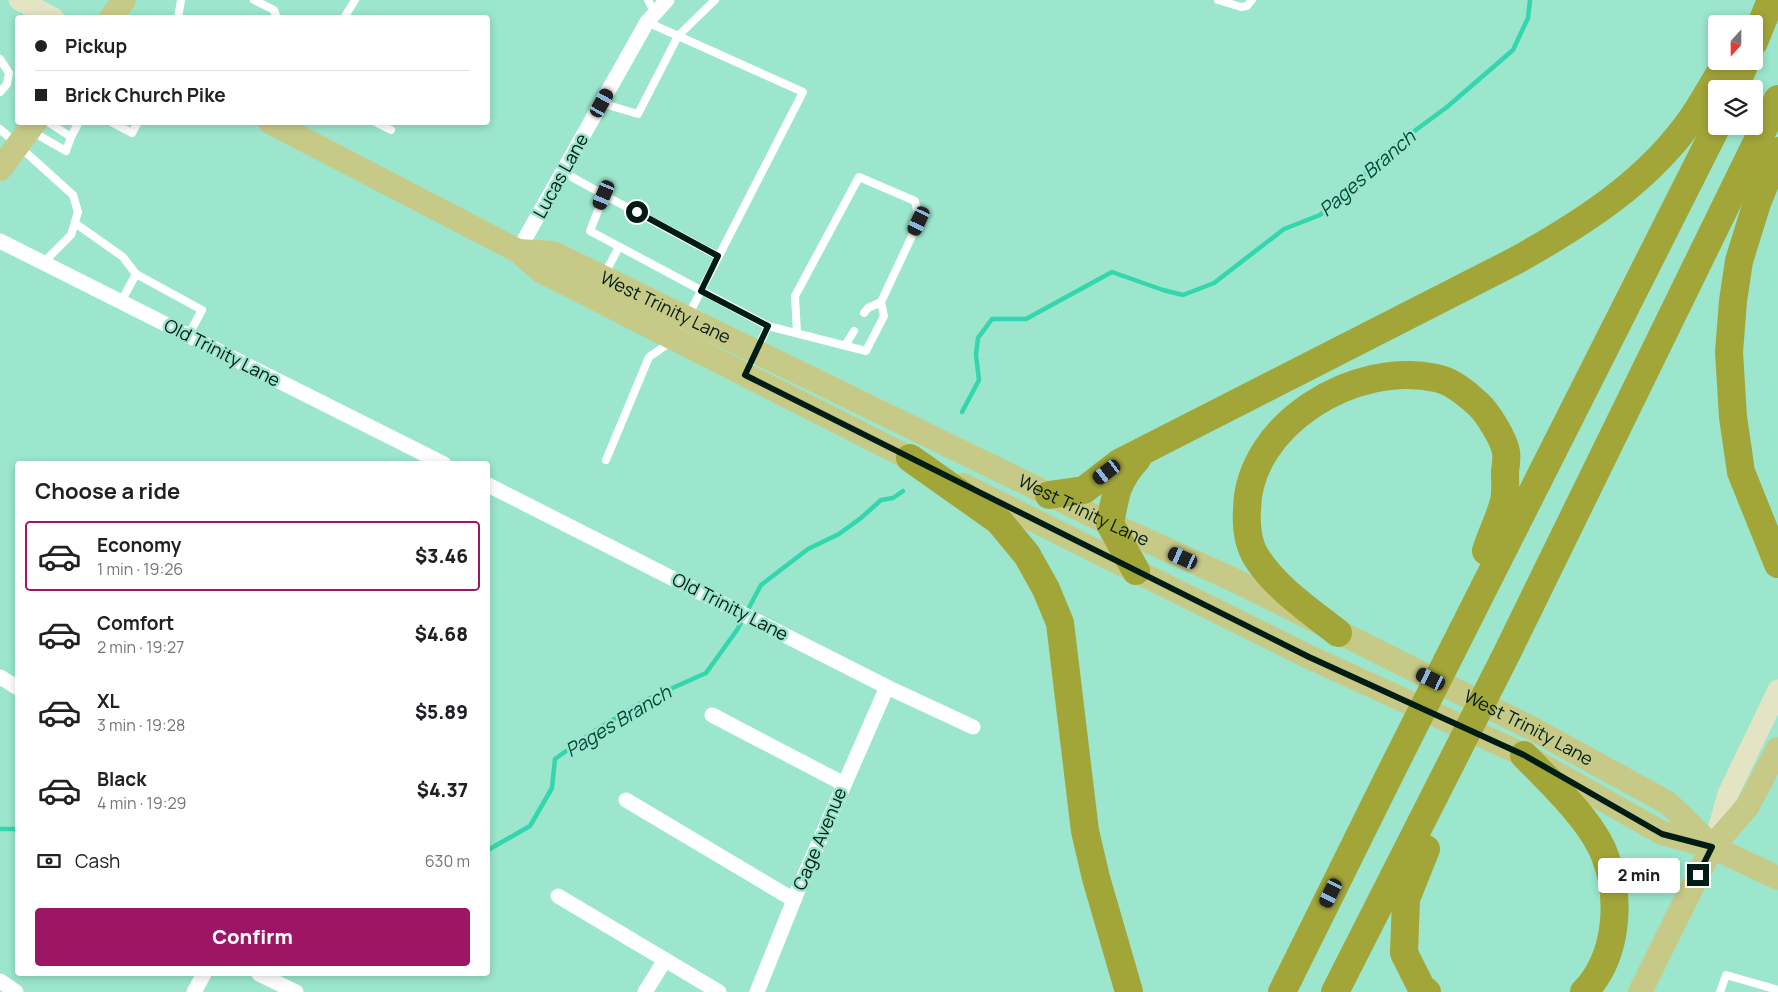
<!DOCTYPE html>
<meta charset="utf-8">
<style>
:root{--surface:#fff;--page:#f6f6f6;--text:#202124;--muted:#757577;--line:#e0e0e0;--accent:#9d1666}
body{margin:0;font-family:Manrope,sans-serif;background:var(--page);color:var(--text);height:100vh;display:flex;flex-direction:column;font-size:19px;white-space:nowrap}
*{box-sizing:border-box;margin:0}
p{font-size:16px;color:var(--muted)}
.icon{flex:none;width:28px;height:28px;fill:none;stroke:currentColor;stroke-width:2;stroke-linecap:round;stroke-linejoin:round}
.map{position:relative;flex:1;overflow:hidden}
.drawer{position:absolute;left:15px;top:461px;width:475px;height:515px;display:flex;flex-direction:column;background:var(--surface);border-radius:5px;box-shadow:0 2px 8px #0003}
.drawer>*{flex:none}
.guide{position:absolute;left:15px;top:15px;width:475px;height:110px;border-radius:5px;box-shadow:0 2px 8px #0003;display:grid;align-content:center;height:110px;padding:0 20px;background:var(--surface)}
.needle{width:32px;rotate:201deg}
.buttons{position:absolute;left:1708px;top:15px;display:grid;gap:10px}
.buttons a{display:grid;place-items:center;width:55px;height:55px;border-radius:5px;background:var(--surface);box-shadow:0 2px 8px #0003;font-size:25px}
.end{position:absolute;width:22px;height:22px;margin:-11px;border:6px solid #001d15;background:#fff;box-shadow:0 0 0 2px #fff}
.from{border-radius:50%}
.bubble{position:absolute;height:35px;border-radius:5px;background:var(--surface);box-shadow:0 2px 8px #0003;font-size:16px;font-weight:800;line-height:35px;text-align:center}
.car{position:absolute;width:15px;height:30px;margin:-15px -8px;border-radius:6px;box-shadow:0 0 4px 1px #0007;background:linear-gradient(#222 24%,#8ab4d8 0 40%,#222 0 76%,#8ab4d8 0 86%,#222 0)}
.guide b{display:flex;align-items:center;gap:18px;height:48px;font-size:19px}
.guide b+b{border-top:1px solid var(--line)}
.guide i{width:12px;height:12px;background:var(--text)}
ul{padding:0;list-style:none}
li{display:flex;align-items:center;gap:15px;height:70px;margin:0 10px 8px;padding:0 10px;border:2px solid transparent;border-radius:5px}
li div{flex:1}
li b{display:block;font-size:19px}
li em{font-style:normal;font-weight:800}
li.selected{border-color:var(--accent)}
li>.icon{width:45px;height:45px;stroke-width:1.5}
h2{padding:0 20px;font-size:22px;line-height:60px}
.pay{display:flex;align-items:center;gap:12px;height:55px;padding:0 20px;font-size:19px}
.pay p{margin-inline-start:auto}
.action{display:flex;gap:10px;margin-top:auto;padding:10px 20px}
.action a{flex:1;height:58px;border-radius:5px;background:var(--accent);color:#fff;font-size:20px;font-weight:800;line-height:58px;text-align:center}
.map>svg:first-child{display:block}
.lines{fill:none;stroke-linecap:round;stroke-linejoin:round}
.stream{stroke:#33d6ad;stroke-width:4.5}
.lane{stroke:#fff;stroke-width:8}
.street{stroke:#fff;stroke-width:15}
.secondary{stroke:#e3e4c3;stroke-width:21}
.primary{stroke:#c7c987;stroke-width:24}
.highway{stroke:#a2a537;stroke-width:28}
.route{stroke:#001d15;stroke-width:6}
.labels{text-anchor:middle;stroke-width:5;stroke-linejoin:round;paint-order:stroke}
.street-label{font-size:18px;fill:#001d15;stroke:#9be6cd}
.water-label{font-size:19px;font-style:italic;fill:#024838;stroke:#9be6cd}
</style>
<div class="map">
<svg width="1778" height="992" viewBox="0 0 1778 992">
<rect width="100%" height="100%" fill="#9be6cd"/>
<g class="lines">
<!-- stream -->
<g class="stream">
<polyline points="962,412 979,380 976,355 978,338 992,319 1026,319 1112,272 1163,290 1183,295 1214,283 1284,229 1320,215 1359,181 1382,155 1447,107 1513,50 1528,18 1530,0"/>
<polyline points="0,829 18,829"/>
<polyline points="488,850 530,826 552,788 555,759 593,732 648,699 706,673 737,630 761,585 808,549 839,534 861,518 881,500 893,498 903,491"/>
</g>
<!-- lane -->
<g class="lane">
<polyline points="254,0 274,10 277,18"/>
<polyline points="648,0 655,14"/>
<polyline points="1218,0 1241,7 1247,6 1252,0"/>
<polyline points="178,18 181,0"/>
<polyline points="344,18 355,0"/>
<polyline points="0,59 9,73 7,84 0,92"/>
<polyline points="601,103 638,114 678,36 715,0"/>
<polyline points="48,122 71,137 79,122"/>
<polyline points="111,122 132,133 138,122"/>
<polyline points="375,122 391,130"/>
<polyline points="0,129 73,195 78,212 71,235 43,263"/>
<polyline points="31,131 66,151 71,137"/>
<polyline points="563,172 604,195 590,231 768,326 746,373"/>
<polyline points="604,195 718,256"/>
<polyline points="75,223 123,257 136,274"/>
<polyline points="604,275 619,247"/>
<polyline points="121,302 136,274 202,310 188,336"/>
<polyline points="864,313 868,308 881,302"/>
<polyline points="768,326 866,351 884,316 881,302 919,221 915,201 859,177 795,296 797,333"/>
<polyline points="846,344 854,331"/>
<polyline points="606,460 649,357 675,339 686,320 803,92 647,22"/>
<polyline points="1720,992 1726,975 1778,990"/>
</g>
<!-- street -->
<g class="street">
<polyline points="0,241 444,464"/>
<polyline points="518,251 647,22 667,0"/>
<polyline points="488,485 887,687 973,727"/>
<polyline points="0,677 18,688"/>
<polyline points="712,715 844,784"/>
<polyline points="626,800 794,900"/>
<polyline points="558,896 719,992"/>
<polyline points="259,974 296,992"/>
<polyline points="0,981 16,992"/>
<polyline points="194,992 204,974"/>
<polyline points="645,992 665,960"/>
<polyline points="757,992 798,890 887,687"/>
</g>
<!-- secondary -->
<g class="secondary">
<polyline points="19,0 54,18"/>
<polyline points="1713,847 1728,794 1778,690"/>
</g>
<!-- primary -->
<g class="primary">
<polyline points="111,18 124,0"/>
<polyline points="270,122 518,251 541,271 927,467"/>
<polyline points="0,169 35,122"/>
<path id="s1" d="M518 251 553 253 1110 524 1232 579 1533 729 1668 803 1711 845"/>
<polyline points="963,485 1309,657 1524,755 1662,833 1712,847 1778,878"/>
<polyline points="1640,992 1712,847 1747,807 1778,749"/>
</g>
<!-- highway -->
<g class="highway">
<polyline points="1754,42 1771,0"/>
<polyline points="1734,89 1746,61"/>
<polyline points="1778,151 1757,203 1739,261 1733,301 1729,352 1733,417 1741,472 1778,564"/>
<polyline points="910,458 999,521 1027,555 1046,589 1060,623 1085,831 1096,878 1129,992"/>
<path d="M1049 495 1084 490 1119 463 1515 261C1583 223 1651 180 1695 114 1706 97 1716 79 1727 61"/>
<path d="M1136 571 1110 524C1115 496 1117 480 1137 459"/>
<path d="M1338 633C1309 610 1274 587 1255 555 1248 543 1246 525 1247 511 1247 424 1356 360 1436 378 1452 381 1466 393 1478 404 1487 412 1504 439 1506 452 1507 458 1506 465 1505 471 1505 480 1506 492 1504 501 1500 518 1491 534 1486 551"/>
<path d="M1524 755C1550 782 1592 821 1605 856 1622 900 1617 958 1584 992"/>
<polyline points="1426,849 1406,899 1404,953 1421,987 1427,992"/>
<polyline points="1282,992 1391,772 1717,126"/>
<polyline points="1335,992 1506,655 1778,99"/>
</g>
</g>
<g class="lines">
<!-- route -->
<polyline class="route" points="637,212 718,256 701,291 768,326 745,375 1309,657 1524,755 1662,834 1712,847 1698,875"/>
</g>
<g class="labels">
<!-- street labels -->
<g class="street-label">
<text transform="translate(561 176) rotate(-61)" y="6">Lucas Lane</text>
<text dy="6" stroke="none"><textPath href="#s1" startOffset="160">West Trinity Lane</textPath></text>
<text transform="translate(222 353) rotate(27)" y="6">Old Trinity Lane</text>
<text dy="6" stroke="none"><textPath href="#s1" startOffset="625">West Trinity Lane</textPath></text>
<text transform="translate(730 607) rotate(27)" y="6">Old Trinity Lane</text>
<text dy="6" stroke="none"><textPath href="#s1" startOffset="1120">West Trinity Lane</textPath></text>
<text transform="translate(820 839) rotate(-67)" y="6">Cage Avenue</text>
</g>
<!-- water labels -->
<g class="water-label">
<text transform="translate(1367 173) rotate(-41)" y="7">Pages Branch</text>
<text transform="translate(618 721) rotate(-31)" y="7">Pages Branch</text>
</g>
</g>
</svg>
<div class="buttons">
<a><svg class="needle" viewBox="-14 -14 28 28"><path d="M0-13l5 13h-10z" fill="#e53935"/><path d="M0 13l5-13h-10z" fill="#757577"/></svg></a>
<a><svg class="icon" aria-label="layers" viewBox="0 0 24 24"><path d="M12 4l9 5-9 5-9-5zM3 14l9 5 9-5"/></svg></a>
</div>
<i class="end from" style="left:637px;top:212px"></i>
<i class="end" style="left:1698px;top:875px"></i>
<div class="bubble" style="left:1598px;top:858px;width:82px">2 min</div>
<i class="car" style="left:602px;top:103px;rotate:29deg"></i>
<i class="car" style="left:604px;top:195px;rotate:203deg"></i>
<i class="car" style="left:919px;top:221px;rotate:205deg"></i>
<i class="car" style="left:1107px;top:472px;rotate:233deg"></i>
<i class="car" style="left:1183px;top:558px;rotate:294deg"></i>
<i class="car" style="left:1431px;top:679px;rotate:296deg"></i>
<i class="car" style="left:1331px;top:893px;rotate:206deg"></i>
<div class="guide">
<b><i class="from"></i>Pickup</b>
<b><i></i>Brick Church Pike</b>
</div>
<section class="drawer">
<h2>Choose a ride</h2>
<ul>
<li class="selected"><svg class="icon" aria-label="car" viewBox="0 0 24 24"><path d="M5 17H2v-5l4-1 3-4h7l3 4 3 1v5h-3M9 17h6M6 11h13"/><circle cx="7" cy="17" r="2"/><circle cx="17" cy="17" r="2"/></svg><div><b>Economy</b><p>1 min · 19:26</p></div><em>$3.46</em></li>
<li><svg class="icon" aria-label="car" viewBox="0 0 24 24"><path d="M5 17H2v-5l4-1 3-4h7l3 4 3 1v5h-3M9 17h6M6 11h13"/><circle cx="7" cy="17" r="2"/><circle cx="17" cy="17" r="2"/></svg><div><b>Comfort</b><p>2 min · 19:27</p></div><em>$4.68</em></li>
<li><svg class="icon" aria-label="car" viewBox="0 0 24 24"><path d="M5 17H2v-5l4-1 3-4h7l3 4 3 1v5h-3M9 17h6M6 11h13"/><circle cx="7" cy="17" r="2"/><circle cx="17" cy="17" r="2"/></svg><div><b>XL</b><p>3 min · 19:28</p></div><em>$5.89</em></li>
<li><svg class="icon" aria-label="car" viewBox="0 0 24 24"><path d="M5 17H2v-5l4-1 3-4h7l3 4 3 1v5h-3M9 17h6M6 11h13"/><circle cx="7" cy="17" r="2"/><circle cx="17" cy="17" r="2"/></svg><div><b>Black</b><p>4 min · 19:29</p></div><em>$4.37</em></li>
</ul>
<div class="pay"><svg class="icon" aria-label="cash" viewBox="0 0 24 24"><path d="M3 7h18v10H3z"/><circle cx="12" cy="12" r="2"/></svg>Cash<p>630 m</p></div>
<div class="action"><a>Confirm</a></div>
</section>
</div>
